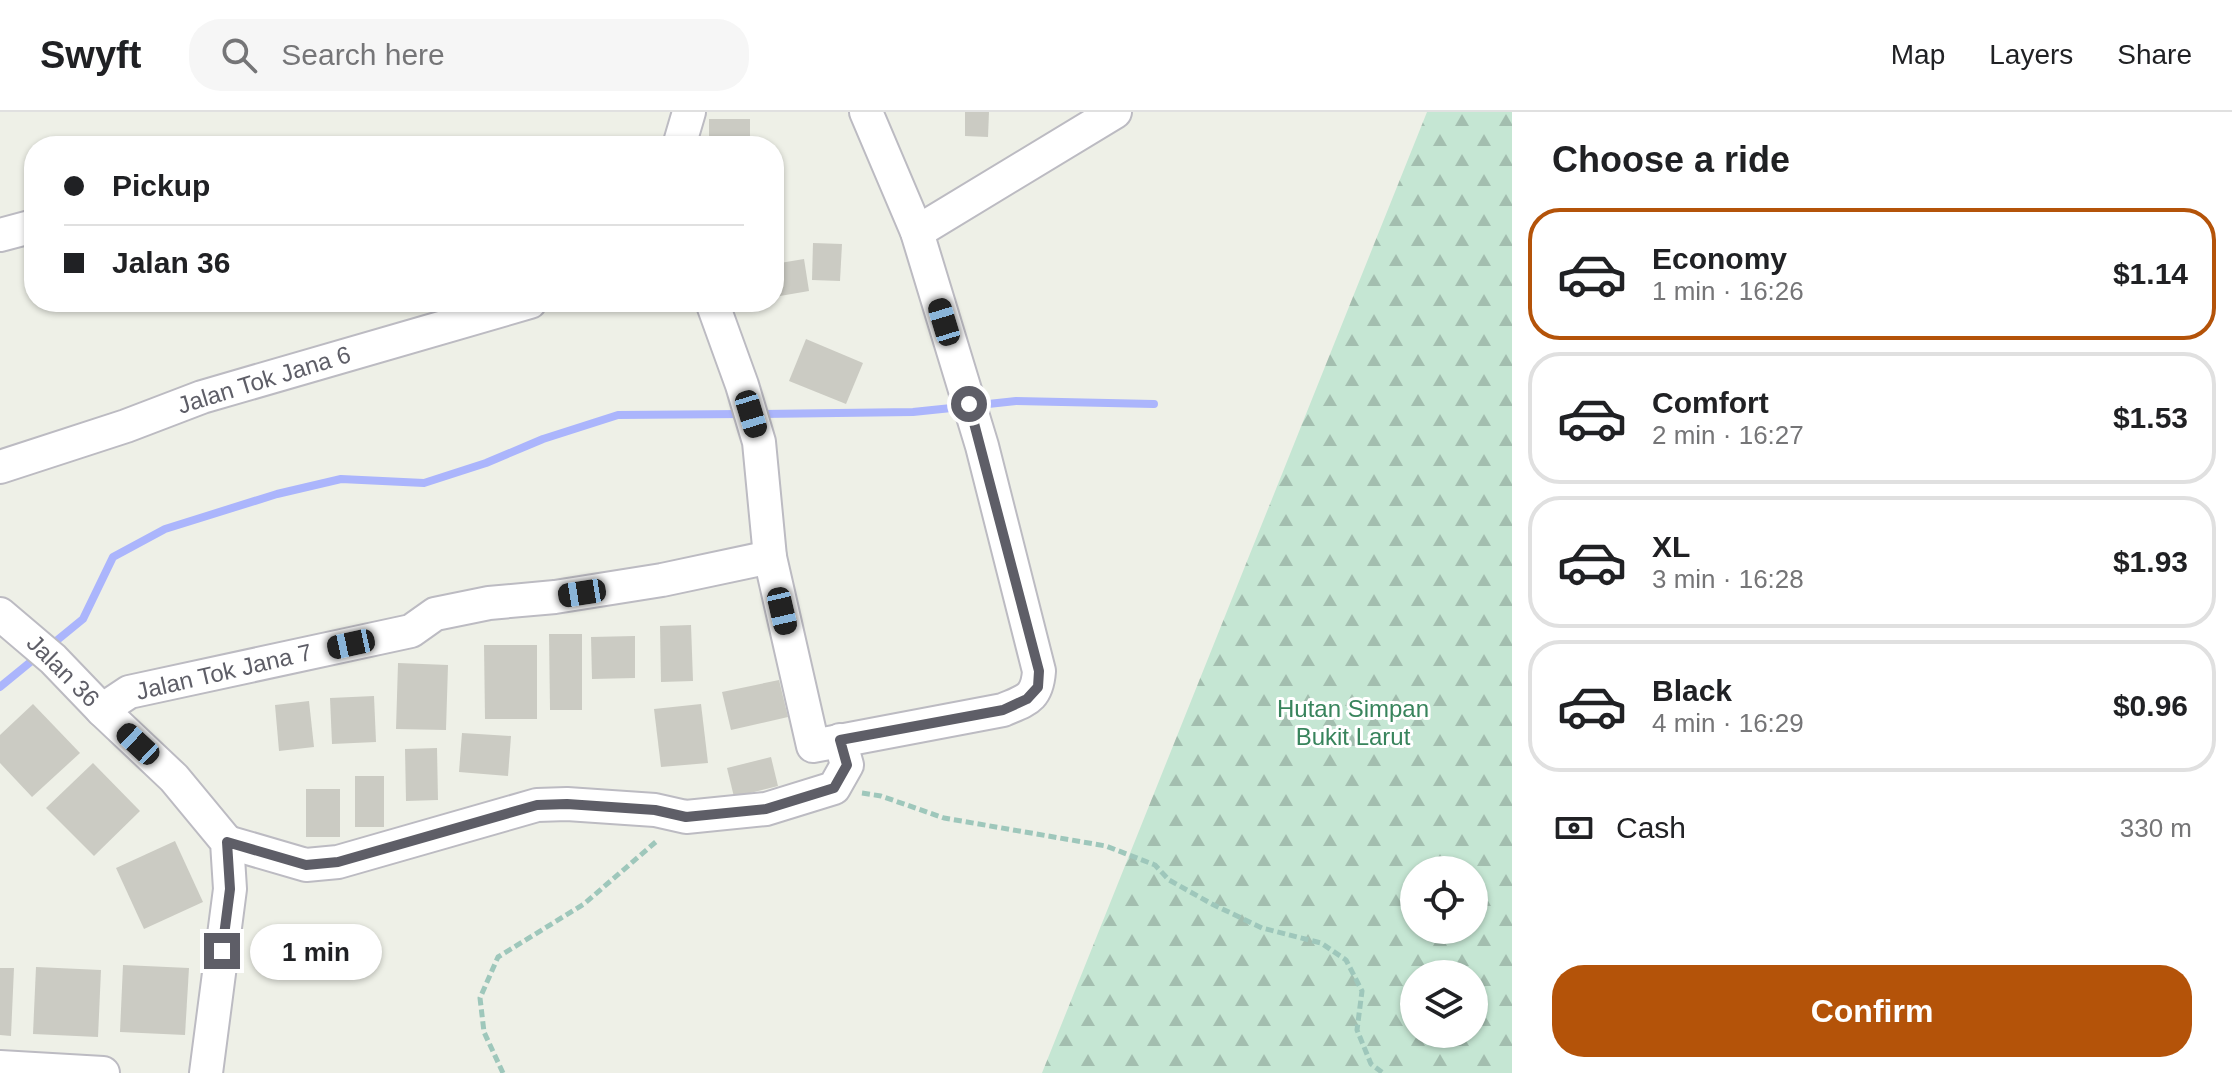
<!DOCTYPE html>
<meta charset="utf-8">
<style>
:root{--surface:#fff;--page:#f6f6f6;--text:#202124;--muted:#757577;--line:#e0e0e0;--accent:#b45309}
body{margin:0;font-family:Arial,sans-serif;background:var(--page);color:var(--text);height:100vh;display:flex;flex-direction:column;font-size:30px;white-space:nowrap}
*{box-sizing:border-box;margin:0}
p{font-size:26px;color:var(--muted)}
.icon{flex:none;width:44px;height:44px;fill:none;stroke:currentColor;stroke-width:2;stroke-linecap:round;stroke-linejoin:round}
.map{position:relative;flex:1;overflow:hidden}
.side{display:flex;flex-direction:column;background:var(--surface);width:720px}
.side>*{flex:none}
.banner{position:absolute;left:24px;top:24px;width:760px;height:176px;border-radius:32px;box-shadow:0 2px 6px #0004;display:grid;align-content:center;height:176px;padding:0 40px;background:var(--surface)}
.fabs{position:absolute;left:1400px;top:744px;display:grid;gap:16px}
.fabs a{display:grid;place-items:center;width:88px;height:88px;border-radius:50%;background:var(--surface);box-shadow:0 2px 6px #0004;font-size:40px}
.end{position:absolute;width:36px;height:36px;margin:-18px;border:10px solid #5e5e67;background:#fff;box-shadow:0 0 0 4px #fff}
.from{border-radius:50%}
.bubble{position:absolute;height:56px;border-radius:28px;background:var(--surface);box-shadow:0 2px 6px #0004;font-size:26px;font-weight:700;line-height:56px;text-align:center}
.car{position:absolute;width:24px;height:48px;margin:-24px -12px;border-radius:10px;box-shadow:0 0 6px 2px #0007;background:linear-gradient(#222 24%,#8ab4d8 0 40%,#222 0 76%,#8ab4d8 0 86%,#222 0)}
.banner b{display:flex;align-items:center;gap:28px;height:76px;font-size:30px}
.banner b+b{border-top:2px solid var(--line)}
.banner i{width:20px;height:20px;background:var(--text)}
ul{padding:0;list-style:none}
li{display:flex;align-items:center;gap:24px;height:132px;margin:0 16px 12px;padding:0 24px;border:4px solid var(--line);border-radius:32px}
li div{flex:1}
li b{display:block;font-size:30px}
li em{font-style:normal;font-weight:700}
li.on{border-color:var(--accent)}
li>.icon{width:72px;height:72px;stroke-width:1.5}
h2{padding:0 40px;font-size:36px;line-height:96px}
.pay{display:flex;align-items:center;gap:20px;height:88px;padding:0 40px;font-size:30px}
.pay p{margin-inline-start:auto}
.cta{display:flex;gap:16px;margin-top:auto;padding:16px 40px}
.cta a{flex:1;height:92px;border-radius:32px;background:var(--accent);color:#fff;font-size:32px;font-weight:700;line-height:92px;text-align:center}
header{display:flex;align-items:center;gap:48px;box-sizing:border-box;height:112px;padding:0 40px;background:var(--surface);border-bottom:2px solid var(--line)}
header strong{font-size:38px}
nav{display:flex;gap:44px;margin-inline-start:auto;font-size:28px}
.search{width:560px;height:72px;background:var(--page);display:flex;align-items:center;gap:20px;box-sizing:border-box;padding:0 28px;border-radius:32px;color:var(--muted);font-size:30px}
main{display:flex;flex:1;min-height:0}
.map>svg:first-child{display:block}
.forest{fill:url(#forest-firs);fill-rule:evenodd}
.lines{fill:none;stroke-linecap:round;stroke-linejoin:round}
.stream{stroke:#abb5fc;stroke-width:8}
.building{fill:#cbcbc3}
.street-casing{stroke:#bcbbc2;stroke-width:36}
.path{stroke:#9ec7bb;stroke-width:5;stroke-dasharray:8 4;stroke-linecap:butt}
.street{stroke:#fff;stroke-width:32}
.route{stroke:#5e5e67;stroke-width:10}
.labels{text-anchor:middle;stroke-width:6;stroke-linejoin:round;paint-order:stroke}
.street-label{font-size:24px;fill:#5e5e67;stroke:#fff}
.park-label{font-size:24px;fill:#38845c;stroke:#fff}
</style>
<header>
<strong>Swyft</strong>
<div class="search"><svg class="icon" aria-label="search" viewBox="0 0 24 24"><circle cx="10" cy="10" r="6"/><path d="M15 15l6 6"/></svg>Search here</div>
<nav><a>Map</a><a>Layers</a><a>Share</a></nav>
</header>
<main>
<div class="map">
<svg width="1512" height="961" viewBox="0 0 1512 961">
<defs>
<pattern id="forest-firs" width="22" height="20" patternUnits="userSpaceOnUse" patternTransform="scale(2)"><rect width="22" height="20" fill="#c5e6d3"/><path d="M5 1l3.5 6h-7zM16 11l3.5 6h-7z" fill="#a3beaf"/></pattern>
</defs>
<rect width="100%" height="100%" fill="#eef0e7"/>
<!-- forest -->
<path class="forest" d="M1427 0H1512V961H1042ZM1414 758H1474V818H1414ZM1414 862H1474V922H1414Z"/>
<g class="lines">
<!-- stream -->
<g class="stream">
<polyline points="979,293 1016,289 1154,292"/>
<polyline points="759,302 913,300 961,295"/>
<polyline points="50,534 83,507 113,445 165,417 277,382 341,367 424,371 486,351 543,327 618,303 742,302"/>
<polyline points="0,575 39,543"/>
</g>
</g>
<!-- building -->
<g class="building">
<polygon points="965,0 989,0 988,25 965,24"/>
<rect x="709" y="7" width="41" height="27"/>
<polygon points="813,131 842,132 840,169 812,168"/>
<polygon points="804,147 809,179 774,185 774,152"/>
<polygon points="806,227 863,251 846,292 789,269"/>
<polygon points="691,513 693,569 661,570 660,514"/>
<polygon points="549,522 582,522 582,598 550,598"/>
<polygon points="635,524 635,566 592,567 591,525"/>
<polygon points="484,533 537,533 537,607 485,607"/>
<polygon points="398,551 448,553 446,618 396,617"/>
<polygon points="779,568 788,605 731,618 722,580"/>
<polygon points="374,584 376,630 332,632 330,586"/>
<polygon points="309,589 314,635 279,639 275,593"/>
<polygon points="33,592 80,641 32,685 0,651 0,623"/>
<polygon points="701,592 708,651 661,655 654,597"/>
<polygon points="462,621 511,624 508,664 459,660"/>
<polygon points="437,636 438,688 406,689 405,637"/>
<polygon points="771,645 778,674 734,685 727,656"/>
<polygon points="93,651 140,699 94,744 46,696"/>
<rect x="355" y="664" width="29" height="51"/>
<rect x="306" y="677" width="34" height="48"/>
<polygon points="175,729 203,790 144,817 116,756"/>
<polygon points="123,853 189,856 185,923 120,920"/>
<polygon points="36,855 101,858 98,925 33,922"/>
<polygon points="0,856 14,856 11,924 0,923"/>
</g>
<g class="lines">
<defs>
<g id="street">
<polyline points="679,34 689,0"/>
<polyline points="917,120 1115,0"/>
<polyline points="0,123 34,114"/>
<path d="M712 190 742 273 759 330 770 445 813 634 1003 598C1026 588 1037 587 1039 559L982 334 917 120 866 0"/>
<polyline points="0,355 126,314 202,285 530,190"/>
<polyline points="0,502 53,547 102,598 174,666 227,730 230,777 206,961"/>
<polyline points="102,598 129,580 411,519 435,502 489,491 555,485 662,468 770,445"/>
<polyline points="227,730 306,753 338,750 537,693 567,692 655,698 686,705 766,697 834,676 847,653 840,628"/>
<polyline points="0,955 103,961"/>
</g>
</defs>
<!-- street casing -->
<use href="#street" class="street-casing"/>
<!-- path -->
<g class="path">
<polyline points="862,681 881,684 944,706 1106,734 1155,753 1169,768 1212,792 1262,816 1321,831 1346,848 1362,879 1357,918 1371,952 1383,961"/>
<polyline points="503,961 484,920 480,886 498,845 584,792 658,728"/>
</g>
<!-- street -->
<use href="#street" class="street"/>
</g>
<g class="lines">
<!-- route -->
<polyline class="route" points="222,839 230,777 227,730 306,753 338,750 537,693 567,692 655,698 686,705 766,697 834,676 847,653 840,628 1003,598 1027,587 1038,575 1039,559 969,292"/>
</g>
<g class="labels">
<!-- street labels -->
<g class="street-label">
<text transform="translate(264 268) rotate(-17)" y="8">Jalan Tok Jana 6</text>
<text transform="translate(63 559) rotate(45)" y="8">Jalan 36</text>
<text transform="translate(224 560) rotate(-13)" y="8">Jalan Tok Jana 7</text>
</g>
<!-- park labels -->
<g class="park-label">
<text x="1353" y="605">Hutan Simpan<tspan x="1353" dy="28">Bukit Larut</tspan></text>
</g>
</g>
</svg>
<div class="fabs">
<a><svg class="icon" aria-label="locate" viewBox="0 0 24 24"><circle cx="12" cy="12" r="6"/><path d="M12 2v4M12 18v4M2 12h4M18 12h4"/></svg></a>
<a><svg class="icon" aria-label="layers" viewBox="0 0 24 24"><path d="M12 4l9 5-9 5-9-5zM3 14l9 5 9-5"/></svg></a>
</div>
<i class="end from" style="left:969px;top:292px"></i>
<i class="end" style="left:222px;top:839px"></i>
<div class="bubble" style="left:250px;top:812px;width:132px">1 min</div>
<i class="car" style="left:944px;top:210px;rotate:343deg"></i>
<i class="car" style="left:751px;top:302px;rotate:163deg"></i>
<i class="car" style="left:582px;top:481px;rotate:261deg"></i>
<i class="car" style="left:782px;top:499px;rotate:167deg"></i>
<i class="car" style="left:351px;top:532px;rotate:258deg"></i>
<i class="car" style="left:138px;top:632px;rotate:313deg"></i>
<div class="banner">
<b><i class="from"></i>Pickup</b>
<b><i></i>Jalan 36</b>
</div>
</div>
<section class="side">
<h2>Choose a ride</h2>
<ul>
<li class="on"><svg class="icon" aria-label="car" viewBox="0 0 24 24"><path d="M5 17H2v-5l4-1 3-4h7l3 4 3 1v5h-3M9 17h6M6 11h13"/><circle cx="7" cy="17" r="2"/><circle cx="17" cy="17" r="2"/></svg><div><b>Economy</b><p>1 min · 16:26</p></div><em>$1.14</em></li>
<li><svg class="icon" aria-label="car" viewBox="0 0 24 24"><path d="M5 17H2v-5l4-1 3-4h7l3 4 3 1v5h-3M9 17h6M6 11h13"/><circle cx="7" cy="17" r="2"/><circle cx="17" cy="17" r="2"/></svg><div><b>Comfort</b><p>2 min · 16:27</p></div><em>$1.53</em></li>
<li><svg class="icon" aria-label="car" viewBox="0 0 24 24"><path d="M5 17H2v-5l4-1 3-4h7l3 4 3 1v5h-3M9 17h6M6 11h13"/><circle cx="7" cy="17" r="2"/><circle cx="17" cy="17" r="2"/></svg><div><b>XL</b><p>3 min · 16:28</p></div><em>$1.93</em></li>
<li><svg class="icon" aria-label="car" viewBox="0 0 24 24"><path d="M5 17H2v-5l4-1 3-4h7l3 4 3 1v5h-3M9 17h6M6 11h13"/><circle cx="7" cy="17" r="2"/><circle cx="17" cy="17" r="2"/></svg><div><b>Black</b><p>4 min · 16:29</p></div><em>$0.96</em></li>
</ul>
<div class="pay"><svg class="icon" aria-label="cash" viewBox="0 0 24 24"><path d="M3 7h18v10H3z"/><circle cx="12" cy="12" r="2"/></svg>Cash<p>330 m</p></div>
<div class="cta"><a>Confirm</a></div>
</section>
</main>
